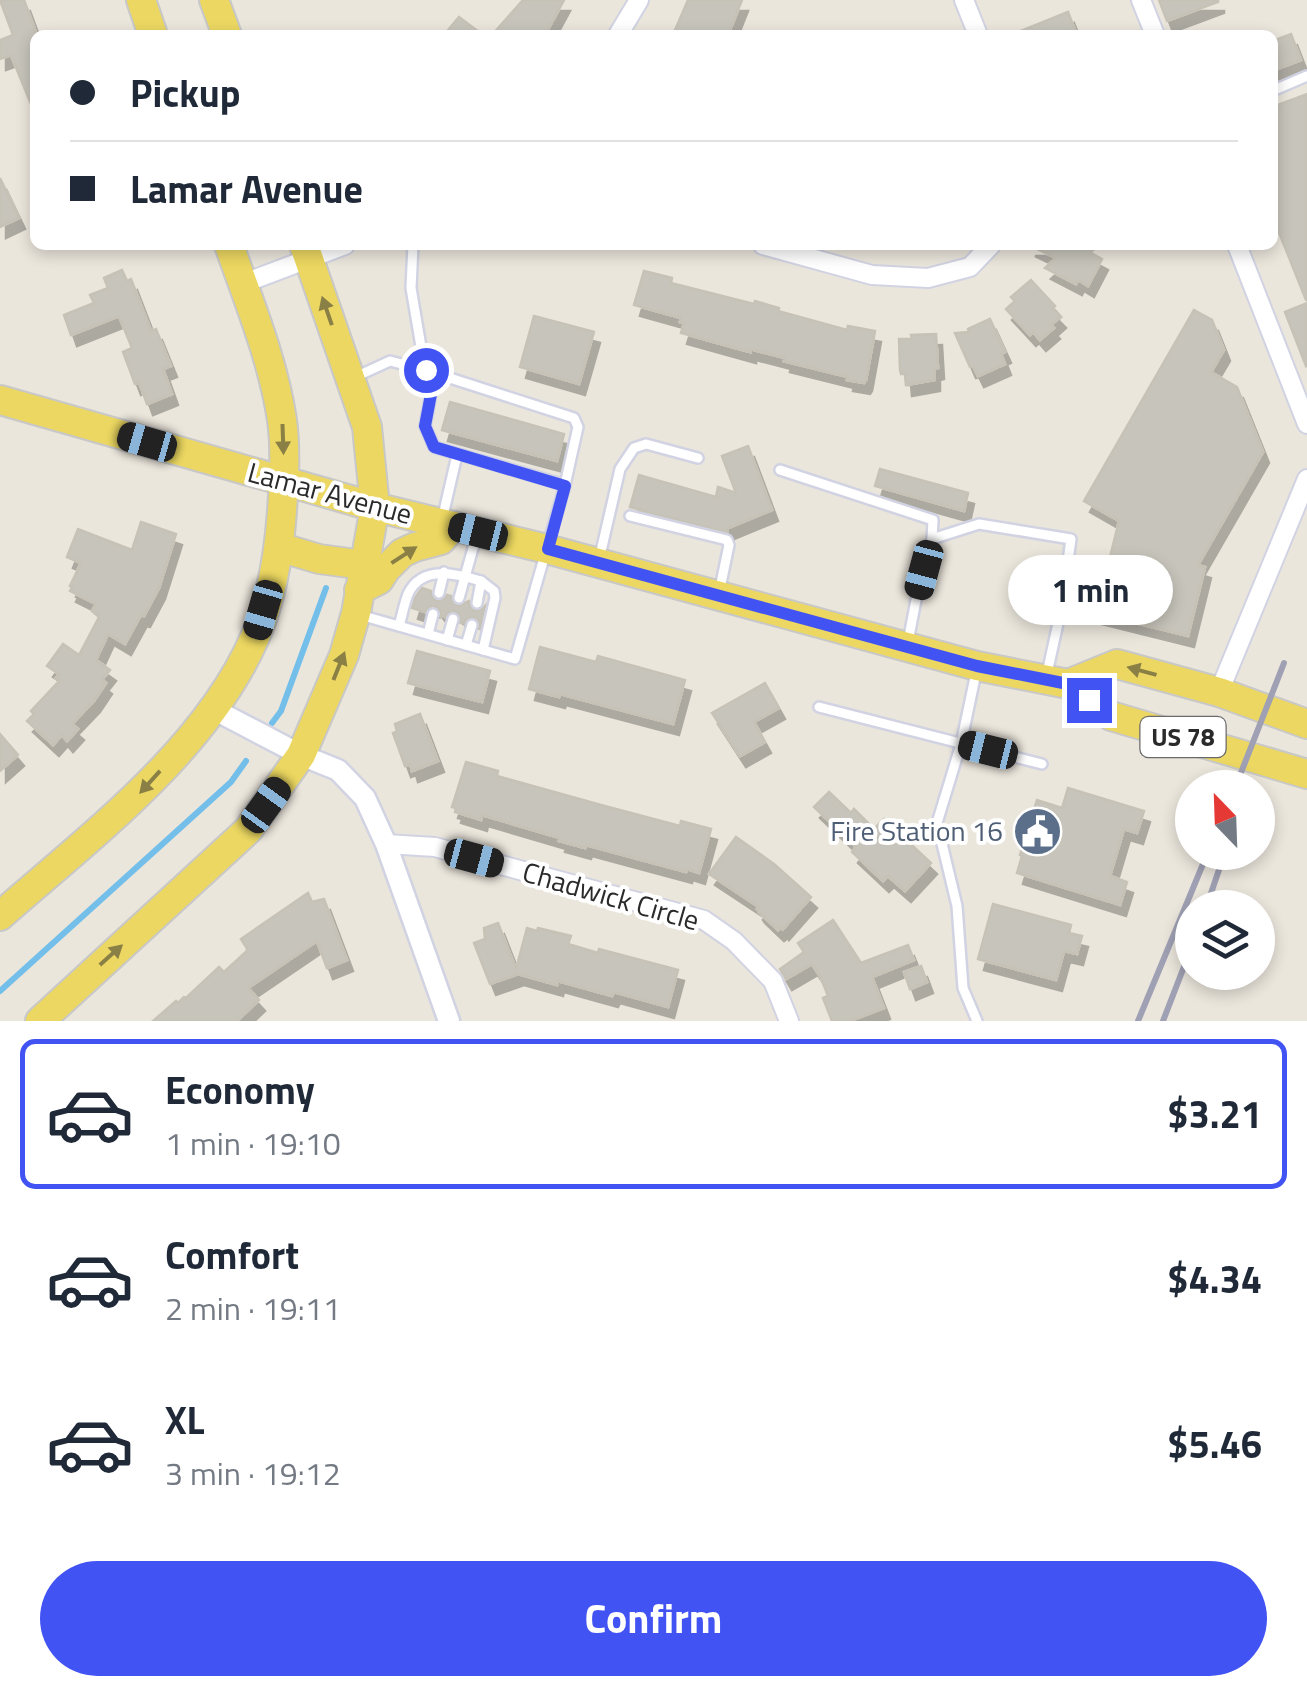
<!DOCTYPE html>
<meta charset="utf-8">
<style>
:root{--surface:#fff;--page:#f2f2f3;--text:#1f2937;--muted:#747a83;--line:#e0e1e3;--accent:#4253f3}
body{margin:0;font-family:"Titillium Web",sans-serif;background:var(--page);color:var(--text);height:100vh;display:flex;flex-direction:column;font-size:38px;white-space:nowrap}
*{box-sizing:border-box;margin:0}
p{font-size:32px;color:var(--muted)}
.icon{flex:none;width:55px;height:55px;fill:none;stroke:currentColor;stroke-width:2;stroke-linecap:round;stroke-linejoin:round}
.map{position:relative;height:1021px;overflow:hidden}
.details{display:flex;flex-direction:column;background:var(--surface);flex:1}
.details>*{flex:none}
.hud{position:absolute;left:30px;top:30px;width:1248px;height:220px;border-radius:15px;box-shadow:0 5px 15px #0003;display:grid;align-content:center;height:220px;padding:0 40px;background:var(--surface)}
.needle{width:65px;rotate:337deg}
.controls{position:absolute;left:1175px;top:770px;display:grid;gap:20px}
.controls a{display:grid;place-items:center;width:100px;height:100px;border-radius:50%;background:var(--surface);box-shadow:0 5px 15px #0003;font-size:50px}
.end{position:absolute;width:45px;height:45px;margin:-22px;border:12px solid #4253f3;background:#fff;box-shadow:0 0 0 5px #fff}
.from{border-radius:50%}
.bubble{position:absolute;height:70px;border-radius:35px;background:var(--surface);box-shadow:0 5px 15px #0003;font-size:32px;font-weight:700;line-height:70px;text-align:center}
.car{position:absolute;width:30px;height:60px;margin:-30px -15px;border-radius:12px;box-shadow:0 0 8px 2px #0007;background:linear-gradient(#222 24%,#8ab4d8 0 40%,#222 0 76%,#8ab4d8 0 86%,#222 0)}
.hud b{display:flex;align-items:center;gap:35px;height:95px;font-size:38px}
.hud b+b{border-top:2px solid var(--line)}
.hud i{width:25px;height:25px;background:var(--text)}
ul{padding:18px 0 0;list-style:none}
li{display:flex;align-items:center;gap:30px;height:150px;margin:0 20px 15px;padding:0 20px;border:5px solid transparent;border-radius:15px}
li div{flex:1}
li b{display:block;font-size:38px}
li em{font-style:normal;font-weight:700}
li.current{border-color:var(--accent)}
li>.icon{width:90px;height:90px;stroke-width:1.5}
.button{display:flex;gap:20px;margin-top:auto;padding:20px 40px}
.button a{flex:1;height:115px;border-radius:60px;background:var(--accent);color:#fff;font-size:40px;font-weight:700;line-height:115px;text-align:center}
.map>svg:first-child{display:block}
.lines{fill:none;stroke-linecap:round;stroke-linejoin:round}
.stream{stroke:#73bfea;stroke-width:6}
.building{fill:#c7c4bb;stroke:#c7c2b6;stroke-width:2.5;filter:url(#shadow)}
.service-casing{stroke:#d1d3e2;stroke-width:14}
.minor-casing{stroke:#d1d3e2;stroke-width:22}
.tertiary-casing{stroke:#d1d3e2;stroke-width:25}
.primary-casing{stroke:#c8c8c8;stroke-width:32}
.service{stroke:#fff;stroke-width:9}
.minor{stroke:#fff;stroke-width:18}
.tertiary{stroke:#fff;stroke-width:20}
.primary{stroke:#ebd761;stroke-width:28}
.rail{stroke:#9fa0b3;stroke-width:6}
.oneway{fill:#8a8046}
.route{stroke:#4253f3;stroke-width:12}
.labels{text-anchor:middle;stroke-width:8;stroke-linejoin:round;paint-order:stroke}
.shield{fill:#fff;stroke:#6a6a6a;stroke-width:2.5}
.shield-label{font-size:25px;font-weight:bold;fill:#2a2a2a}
.street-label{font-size:28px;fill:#2a2a2a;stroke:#fff}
.service-label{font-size:28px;fill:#4e5e75;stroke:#fff;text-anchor:end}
</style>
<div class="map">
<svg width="1307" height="1021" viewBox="0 0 1307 1021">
<defs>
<filter id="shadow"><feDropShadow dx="6" dy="11" stdDeviation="0" flood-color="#0004"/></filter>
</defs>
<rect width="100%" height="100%" fill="#ebe6dc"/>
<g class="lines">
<!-- stream -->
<g class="stream">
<polyline points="272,723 281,711 326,588"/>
<polyline points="0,991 231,782 246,761"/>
</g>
</g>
<!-- building -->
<g class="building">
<polygon points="0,0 24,0 35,30 35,114 11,55 0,59 0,40 13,35"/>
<polygon points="523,0 564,0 545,35 492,35"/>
<polygon points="688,0 742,0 728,35 686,35 675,30"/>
<polygon points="1159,0 1218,0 1218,2 1167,21"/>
<polygon points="1068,12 1077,35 1013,35 1013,34"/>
<polygon points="459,17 483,35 444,35"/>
<polygon points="1291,34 1301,60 1272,71 1272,41"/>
<polygon points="1307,94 1307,300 1306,300 1272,215 1272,107"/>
<polygon points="0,178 19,218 0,227"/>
<polygon points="1029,245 1083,245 1093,250 1091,253 1102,259 1088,286 1078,280 1076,284 1045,268 1056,258"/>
<polygon points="122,270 127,281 131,279 151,331 156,329 171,366 163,369 172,394 147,404 139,382 135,384 123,352 132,348 119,316 71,335 64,315 94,303 90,295 108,288 104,278"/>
<polygon points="644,271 672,278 671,283 754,304 755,301 779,308 778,311 847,330 848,326 875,331 866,380 864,383 847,380 848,377 784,361 785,358 750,349 750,352 681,333 684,323 680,322 681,318 634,305"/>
<polygon points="1031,280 1055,306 1052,309 1060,317 1051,325 1054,328 1040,340 1033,332 1030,335 1006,309 1015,301 1011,297"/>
<polygon points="1307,303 1307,365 1306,366 1285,312"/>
<polygon points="1194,310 1212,320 1224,350 1211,372 1237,387 1263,452 1198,565 1205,567 1188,636 1096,613 1119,521 1084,501"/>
<polygon points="534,316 594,332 579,384 520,367"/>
<polygon points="990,319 1005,352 1001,354 1005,364 978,376 973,366 970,367 955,333 969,332 968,329"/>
<polygon points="936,334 938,368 934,369 934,380 906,385 905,374 901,374 900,370 899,339 912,339 911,335"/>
<polygon points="450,402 564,434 557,461 442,430"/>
<polygon points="748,446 772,510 728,528 727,532 630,507 639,475 716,497 718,487 736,493 722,456"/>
<polygon points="880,469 968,493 964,511 875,486"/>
<polygon points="141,522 176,534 159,588 144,616 141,615 125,644 108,634 96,660 110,670 102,680 106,683 94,701 72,724 78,729 67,741 62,735 53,745 27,721 34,714 31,711 60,680 56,678 59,674 47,666 63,644 79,655 99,617 92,611 96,604 70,591 72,587 70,586 81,563 67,557 78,529 132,550"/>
<polygon points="422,588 431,591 432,596 436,601 442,600 447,595 451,596 453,603 458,606 469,601 470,607 475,611 481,610 485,606 480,627 478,620 473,617 467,619 464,623 461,622 459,614 454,611 448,613 445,617 441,616 440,611 436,606 430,607 425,612 412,608 415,598"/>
<polygon points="540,647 596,662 598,656 685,680 673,724 560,694 559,697 529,689"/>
<polygon points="417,651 490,671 482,702 408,683"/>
<polygon points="765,683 779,708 754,722 765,742 740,756 712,713"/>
<polygon points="420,714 438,761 412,771 410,764 405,766 393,733 397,731 395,724"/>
<polygon points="0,734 18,755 0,771"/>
<polygon points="466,762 498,771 497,776 601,805 680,826 681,821 711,829 699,873 687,869 686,872 586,845 585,848 559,841 560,838 482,815 481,820 455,812 456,808 452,807"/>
<polygon points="1068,788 1144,811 1137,833 1124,829 1110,876 1127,882 1120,905 1017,873 1022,856 1020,855 1037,800 1062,808"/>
<polygon points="829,792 851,813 854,809 874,829 884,819 931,863 905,891 888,876 883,881 852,852 856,847 814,807"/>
<polygon points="736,837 774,864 811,897 783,929 782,927 778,930 759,912 757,909 759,907 709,874"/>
<polygon points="308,893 312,902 324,899 347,960 327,968 317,941 248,988 259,1000 237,1021 153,1021 176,1001 178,1003 184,997 186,998 219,967 224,972 248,950 241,939"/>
<polygon points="993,904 1071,925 1069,933 1082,936 1077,954 1064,951 1056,980 978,959"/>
<polygon points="833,920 861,963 908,945 914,960 872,977 884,1008 850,1021 832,1021 823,998 828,996 821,978 812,964 786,979 780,969 804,952 798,943"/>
<polygon points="498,923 516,969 527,928 537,931 538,928 571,936 568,944 598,953 599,949 678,970 668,1007 614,992 612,996 558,981 557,985 518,974 490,984 474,943 485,939 484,928"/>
<polygon points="921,966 927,982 910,989 904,972"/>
</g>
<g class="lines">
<defs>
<g id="service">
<polyline points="1272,91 1307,76"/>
<polyline points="413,245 411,288 425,370"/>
<polyline points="435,373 425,426 434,447 565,485"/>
<polyline points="353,378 390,361 425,370 574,418 578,427 565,485 515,659 360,615"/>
<polyline points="780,470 933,520 932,539"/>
<polyline points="630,516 727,540 729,545 719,593"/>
<polyline points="442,520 457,455"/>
<polyline points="599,560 620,469 634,448 646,444 698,458"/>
<polyline points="481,581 494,591 495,598 483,650"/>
<polyline points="439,593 444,572"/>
<polyline points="459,598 477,534"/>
<path d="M399 626C402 616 404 604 408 594 422 564 457 574 481 581L477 603"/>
<polyline points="428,634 433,614"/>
<polyline points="447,640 453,619"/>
<polyline points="908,642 916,600 932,539 979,524 1071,539 1062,605 1046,678"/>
<polyline points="466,645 472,625"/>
<polyline points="977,668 961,744 937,823 957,906 963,988 977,1021"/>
<polyline points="819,707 1042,764"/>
</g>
<g id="minor">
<polyline points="964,0 978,35"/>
<polyline points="1141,0 1155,35"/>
<polyline points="618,35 639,0"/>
<polyline points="763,245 872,275 928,278 970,267 991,245"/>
<polyline points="1237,245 1307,424"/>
<polyline points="242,284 345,245"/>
<polyline points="1219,692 1307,479"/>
<polyline points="386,844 435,847 704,920 734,941 773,981 789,1021"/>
</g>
<polyline id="tertiary" points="215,710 301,755 338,770 365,798 386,844 449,1021"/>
<g id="primary">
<polyline points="141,0 153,35"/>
<polyline points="214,0 227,35"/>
<polyline points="0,400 375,507 547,549 977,666 1068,684 1111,716 1307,774"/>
<polyline points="279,547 319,559 364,565"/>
<polyline points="359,590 379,580 386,569 402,553 415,547 441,540 453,526"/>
<polyline points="1068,684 1117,664 1219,692 1307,724"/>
<path d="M0 916C91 836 206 750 255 637 272 598 279 553 282 511 284 481 286 449 282 420 273 360 249 302 229 245"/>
<polyline points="40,1021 248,830 301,755 344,655 356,613 375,507 367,427 304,245"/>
</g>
</defs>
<!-- service casing -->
<use href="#service" class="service-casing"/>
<!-- minor casing -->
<use href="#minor" class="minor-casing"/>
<!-- tertiary casing -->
<use href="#tertiary" class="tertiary-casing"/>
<!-- primary casing -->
<use href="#primary" class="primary-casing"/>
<!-- service -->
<use href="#service" class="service"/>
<!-- minor -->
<use href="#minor" class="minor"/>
<!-- tertiary -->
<use href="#tertiary" class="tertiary"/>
<!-- primary -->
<use href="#primary" class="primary"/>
<!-- rail -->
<g class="rail">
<polyline points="1235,788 1284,663"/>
<polyline points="1206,908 1225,852"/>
<polyline points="1138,1021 1208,852"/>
<polyline points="1163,1021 1192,946"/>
</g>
</g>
<!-- one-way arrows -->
<defs><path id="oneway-solid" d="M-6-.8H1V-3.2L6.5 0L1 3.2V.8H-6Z" transform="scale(2.5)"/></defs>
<g class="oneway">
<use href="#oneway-solid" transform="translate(327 311) rotate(-109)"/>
<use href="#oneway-solid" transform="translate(283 439) rotate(88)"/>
<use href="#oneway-solid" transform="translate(404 555) rotate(-33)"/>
<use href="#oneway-solid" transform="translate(339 666) rotate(-68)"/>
<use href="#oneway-solid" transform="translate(1142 671) rotate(-165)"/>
<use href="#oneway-solid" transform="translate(150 782) rotate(132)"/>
<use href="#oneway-solid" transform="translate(111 955) rotate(-42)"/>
</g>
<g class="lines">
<!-- route -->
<polyline class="route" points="426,370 435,373 425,426 434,447 565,486 548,549 977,666 1068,684 1089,700"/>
</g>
<!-- icons -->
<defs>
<symbol id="civic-disc" viewBox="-11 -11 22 22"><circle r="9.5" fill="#5c6f8a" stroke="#fff"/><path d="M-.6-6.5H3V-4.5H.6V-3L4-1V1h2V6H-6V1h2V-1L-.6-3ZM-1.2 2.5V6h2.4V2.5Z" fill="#fff"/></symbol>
</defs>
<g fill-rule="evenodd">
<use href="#civic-disc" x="1010" y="804" width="55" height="55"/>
</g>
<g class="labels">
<!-- shield labels -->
<rect class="shield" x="1140.5" y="717" width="85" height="40" rx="8"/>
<g class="shield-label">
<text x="1183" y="746">US 78</text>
</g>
<!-- street labels -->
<g class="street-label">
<text transform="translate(330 493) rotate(15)" y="10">Lamar Avenue</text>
<text transform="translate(611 896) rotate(16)" y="10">Chadwick Circle</text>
</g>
<!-- service labels -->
<g class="service-label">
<text x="1003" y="841">Fire Station 16</text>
</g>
</g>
</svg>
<div class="controls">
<a><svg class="needle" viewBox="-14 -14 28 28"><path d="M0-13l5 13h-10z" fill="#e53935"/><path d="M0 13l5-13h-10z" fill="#747a83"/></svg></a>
<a><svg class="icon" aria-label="layers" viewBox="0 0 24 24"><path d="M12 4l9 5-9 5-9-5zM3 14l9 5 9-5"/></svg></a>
</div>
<i class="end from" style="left:426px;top:370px"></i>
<i class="end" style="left:1089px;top:700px"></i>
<div class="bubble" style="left:1008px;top:555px;width:165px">1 min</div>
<i class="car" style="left:147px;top:442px;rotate:286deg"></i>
<i class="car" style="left:478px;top:532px;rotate:284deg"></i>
<i class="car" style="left:924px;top:570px;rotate:195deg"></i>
<i class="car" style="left:263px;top:610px;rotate:196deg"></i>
<i class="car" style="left:988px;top:750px;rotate:284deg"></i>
<i class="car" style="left:266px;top:805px;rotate:36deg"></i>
<i class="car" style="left:474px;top:858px;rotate:105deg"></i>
<div class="hud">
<b><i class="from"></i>Pickup</b>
<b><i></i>Lamar Avenue</b>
</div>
</div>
<section class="details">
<ul>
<li class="current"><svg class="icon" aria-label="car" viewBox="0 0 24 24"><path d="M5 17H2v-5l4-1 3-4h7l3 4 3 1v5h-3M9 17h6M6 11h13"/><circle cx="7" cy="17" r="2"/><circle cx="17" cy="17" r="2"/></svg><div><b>Economy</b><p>1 min · 19:10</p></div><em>$3.21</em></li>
<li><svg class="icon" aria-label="car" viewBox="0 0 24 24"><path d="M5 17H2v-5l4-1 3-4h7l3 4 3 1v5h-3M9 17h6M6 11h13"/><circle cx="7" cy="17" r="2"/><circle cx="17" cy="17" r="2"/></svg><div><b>Comfort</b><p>2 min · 19:11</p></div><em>$4.34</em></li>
<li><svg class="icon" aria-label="car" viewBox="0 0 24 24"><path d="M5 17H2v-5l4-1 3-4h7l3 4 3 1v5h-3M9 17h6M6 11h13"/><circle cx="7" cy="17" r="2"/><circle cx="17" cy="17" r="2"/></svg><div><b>XL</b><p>3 min · 19:12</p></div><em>$5.46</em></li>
</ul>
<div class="button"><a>Confirm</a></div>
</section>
